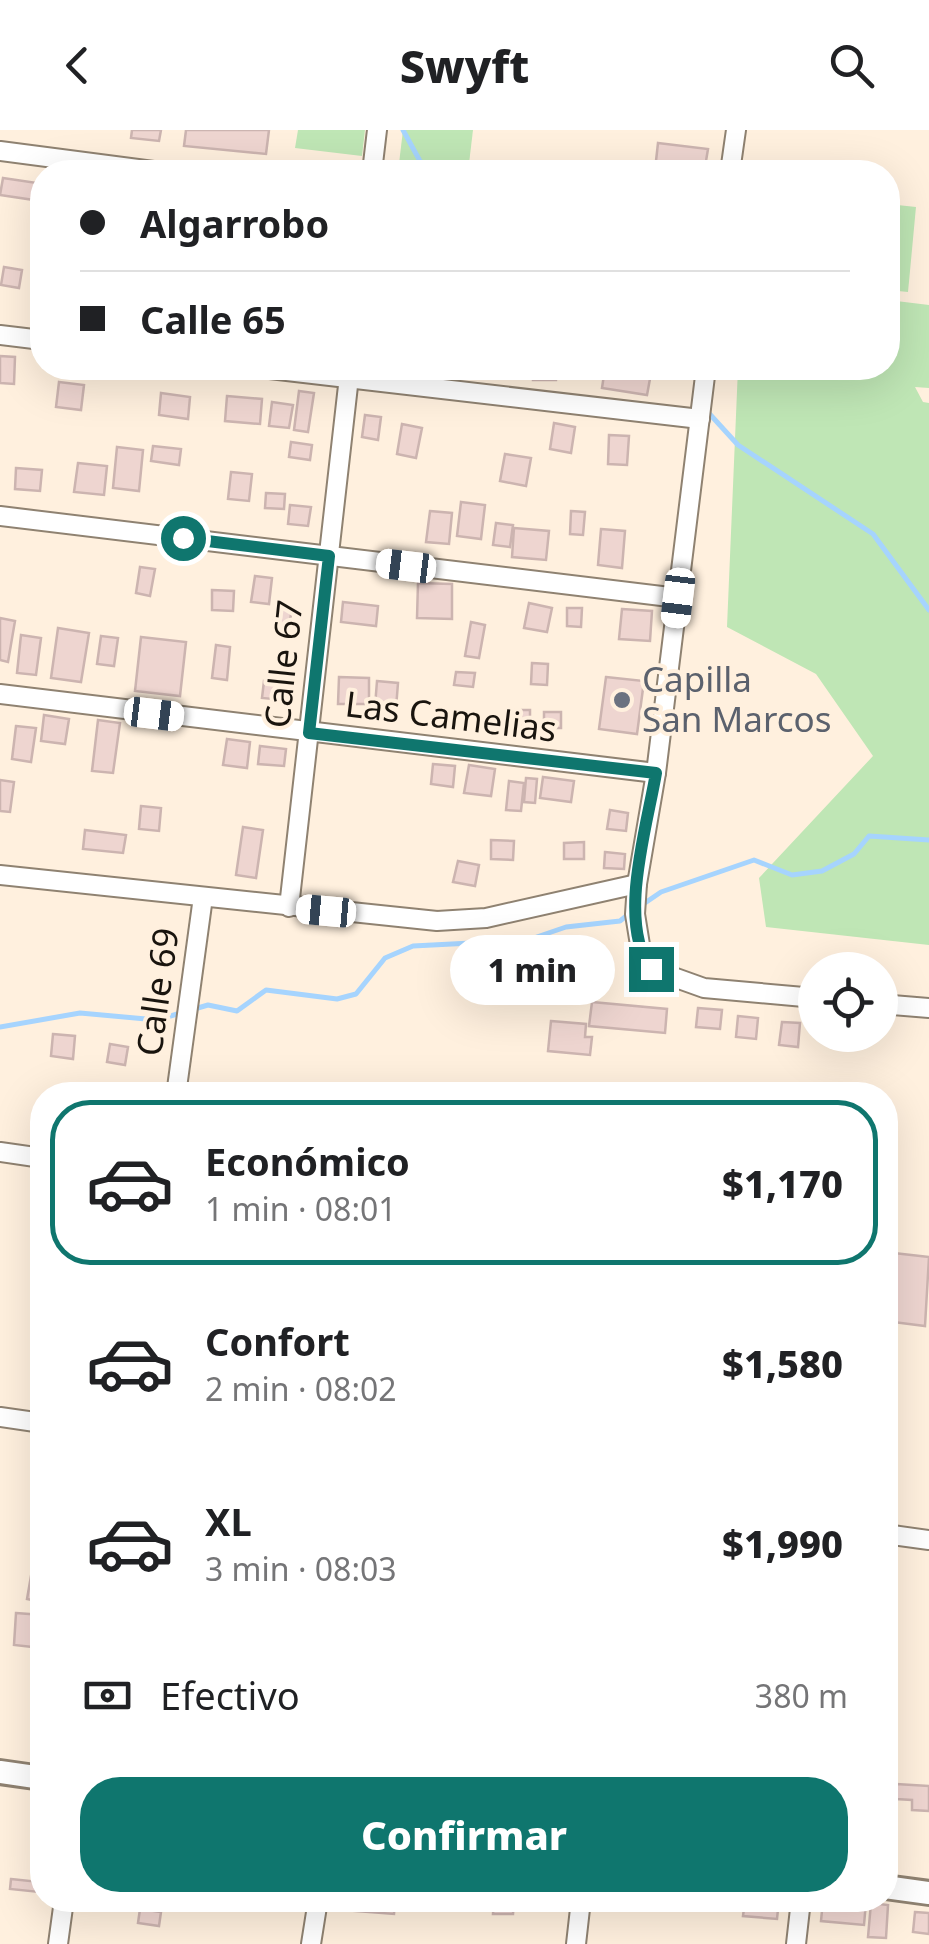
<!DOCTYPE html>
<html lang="es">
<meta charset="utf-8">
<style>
:root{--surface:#fff;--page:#f6f6f6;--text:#202124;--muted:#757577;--line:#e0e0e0;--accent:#0f766e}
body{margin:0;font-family:"Noto Sans",sans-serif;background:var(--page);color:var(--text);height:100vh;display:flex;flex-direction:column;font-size:38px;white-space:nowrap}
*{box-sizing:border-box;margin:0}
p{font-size:32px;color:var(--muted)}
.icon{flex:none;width:55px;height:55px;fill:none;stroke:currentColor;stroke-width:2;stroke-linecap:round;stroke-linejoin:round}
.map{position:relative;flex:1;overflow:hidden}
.details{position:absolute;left:30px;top:952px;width:868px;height:830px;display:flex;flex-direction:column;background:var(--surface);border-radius:40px;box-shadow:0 10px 40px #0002}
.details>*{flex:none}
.top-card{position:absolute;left:30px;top:30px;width:870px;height:220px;border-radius:40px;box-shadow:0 10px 40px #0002;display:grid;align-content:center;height:220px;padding:0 50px;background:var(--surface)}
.fabs{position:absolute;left:798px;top:822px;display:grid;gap:20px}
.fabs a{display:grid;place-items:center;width:100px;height:100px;border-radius:50%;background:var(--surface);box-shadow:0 10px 40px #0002;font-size:50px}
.end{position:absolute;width:45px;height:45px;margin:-22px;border:12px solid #0f766e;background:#fff;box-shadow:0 0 0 5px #fff}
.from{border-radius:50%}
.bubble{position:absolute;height:70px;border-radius:35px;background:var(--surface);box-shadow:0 10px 40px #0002;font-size:32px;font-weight:800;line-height:70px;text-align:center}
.car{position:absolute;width:30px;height:60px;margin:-30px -15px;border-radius:12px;box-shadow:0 0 8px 2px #0007;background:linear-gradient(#fff 24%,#345 0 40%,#fff 0 76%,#345 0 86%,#fff 0)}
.top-card b{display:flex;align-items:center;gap:35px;height:95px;font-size:38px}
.top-card b+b{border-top:2px solid var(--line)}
.top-card i{width:25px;height:25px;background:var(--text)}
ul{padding:18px 0 0;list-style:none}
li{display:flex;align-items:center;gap:30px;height:165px;margin:0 20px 15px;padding:0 30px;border:5px solid transparent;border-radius:40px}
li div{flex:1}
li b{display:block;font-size:38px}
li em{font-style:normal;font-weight:800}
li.selected{border-color:var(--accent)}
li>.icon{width:90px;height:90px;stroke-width:1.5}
.pay{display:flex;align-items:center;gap:25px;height:110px;padding:0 50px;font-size:38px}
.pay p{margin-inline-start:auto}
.cta{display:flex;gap:20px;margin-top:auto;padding:20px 50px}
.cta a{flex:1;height:115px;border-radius:40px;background:var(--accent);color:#fff;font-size:40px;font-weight:800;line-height:115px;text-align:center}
header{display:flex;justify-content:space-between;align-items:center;height:130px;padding:0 50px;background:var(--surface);font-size:45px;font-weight:800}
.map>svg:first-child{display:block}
.green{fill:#bfe6b5}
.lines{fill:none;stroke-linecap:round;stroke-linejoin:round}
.stream{stroke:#a6d4fe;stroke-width:5}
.building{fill:#eed5d0;stroke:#ccb4b0;stroke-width:2.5}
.minor-casing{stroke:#8f8271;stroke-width:22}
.major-casing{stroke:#8f8271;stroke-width:28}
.minor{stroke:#fff;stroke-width:18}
.major{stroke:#fff;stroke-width:22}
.route{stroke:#0f766e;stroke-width:12}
.worship-dot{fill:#6b7280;stroke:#fff0de;stroke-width:4}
.labels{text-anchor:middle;stroke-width:8;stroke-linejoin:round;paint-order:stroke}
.street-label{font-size:35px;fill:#19140e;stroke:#fff0de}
.worship-label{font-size:35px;fill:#5b616d;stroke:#fff0de;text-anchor:start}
</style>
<header><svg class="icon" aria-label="back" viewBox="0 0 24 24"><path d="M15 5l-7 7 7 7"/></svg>Swyft<svg class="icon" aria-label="search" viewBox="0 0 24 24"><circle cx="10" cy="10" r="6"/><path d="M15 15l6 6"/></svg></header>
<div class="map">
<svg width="929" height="1814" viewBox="0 0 929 1814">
<rect width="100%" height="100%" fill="#fff0de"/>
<!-- green -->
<g class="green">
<polygon points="298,0 365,0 362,26 295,18"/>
<polygon points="403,0 473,0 468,42 398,42"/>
<polygon points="888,74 916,77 908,162 888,160"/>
<polygon points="888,170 929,175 929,258 915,257 923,272 929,273 929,815 766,797 759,748 873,626 816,544 727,497 738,238 888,238"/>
</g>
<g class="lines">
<!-- stream -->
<g class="stream">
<polyline points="403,0 426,42"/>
<polyline points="706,280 738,315 873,404 929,480"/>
<polyline points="639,777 661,762 754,730 792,745 822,741 854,724 869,706 929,710"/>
<polyline points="0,897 80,883 157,890 208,875 237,881 266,860 337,869 356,864 385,828 413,816 528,810 566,797 620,791 630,783"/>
</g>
</g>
<!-- building -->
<g class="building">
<polygon points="132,0 161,0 159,11 131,8"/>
<polygon points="186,0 269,0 266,24 184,16"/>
<polygon points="658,13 708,19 705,37 656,31"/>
<polygon points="3,48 37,53 34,70 0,65"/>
<polygon points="4,137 22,140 19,158 1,155"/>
<polygon points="0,226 15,227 14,254 0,253"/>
<polygon points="533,238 557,238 556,250 533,250"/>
<polygon points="605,238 652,238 647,265 602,258"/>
<polygon points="59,252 84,255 81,280 56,277"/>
<polygon points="299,261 314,263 308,302 294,300"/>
<polygon points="161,263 190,267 188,289 159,285"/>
<polygon points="227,266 262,269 260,294 225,291"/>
<polygon points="272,272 293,275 289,298 269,296"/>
<polygon points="365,285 381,287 378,310 362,307"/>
<polygon points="554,293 575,297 571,323 550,319"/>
<polygon points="402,294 422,298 416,328 397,324"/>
<polygon points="609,305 629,306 627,335 608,334"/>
<polygon points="291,312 312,315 310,330 289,327"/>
<polygon points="153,316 181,319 179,335 151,331"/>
<polygon points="117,317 143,320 139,361 113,358"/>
<polygon points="505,324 531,328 526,356 500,351"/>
<polygon points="78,333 107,336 104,365 74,362"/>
<polygon points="16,338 42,340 40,361 15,359"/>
<polygon points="231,342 252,344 249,371 228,369"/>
<polygon points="266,363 285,364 284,379 265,378"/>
<polygon points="461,372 485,375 481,409 457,406"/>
<polygon points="290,375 311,377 308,396 288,394"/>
<polygon points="430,381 452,383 449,414 426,412"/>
<polygon points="571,381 585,382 583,405 570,404"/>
<polygon points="496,393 513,395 510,417 493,415"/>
<polygon points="514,398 549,401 546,430 512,427"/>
<polygon points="601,399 625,401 622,438 598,435"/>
<polygon points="140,437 155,439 150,466 136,463"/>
<polygon points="255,446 272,448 269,474 251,472"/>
<polygon points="418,453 452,454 452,489 417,488"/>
<polygon points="212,460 234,461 233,481 212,480"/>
<polygon points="343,472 378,476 376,496 341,492"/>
<polygon points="529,473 552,478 547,502 524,498"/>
<polygon points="275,475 292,477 289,498 273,496"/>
<polygon points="567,478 582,478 581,497 567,496"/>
<polygon points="622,479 652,481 650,511 619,509"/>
<polygon points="0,488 15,491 8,532 0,530"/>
<polygon points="471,492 485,495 479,528 465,526"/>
<polygon points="58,498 89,503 81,552 51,548"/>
<polygon points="21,505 41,508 36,545 17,543"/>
<polygon points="101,506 118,508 114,536 97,534"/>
<polygon points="141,507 186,512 180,566 135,561"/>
<polygon points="216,515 230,517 227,550 212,548"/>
<polygon points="532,533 548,534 547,555 531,554"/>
<polygon points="456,542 475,543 473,557 454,555"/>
<polygon points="339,547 369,548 369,574 338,574"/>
<polygon points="606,547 644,551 637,604 599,599"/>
<polygon points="264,551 285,554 283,570 262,568"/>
<polygon points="377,551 398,553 395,591 374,589"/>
<rect x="507" y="580" width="23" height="17"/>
<rect x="544" y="582" width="17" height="16"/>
<polygon points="44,585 69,589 65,614 41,611"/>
<polygon points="98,590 120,593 113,643 92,641"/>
<polygon points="16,596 36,598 31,632 12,629"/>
<polygon points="227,609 250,612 247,638 223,635"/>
<polygon points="260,616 286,619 284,636 258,634"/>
<polygon points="433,634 455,636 453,657 431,654"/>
<polygon points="469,635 495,639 491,666 464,663"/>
<polygon points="543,647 574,651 571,672 540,668"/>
<polygon points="526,648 537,649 535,673 524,672"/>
<polygon points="0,650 14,652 10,682 0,681"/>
<polygon points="509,651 524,653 521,681 506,680"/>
<polygon points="141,676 161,678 159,701 139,699"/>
<polygon points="610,680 628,683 626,701 607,699"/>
<polygon points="243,697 263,700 256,748 236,745"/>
<polygon points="85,700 126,705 123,723 83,719"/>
<polygon points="491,710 514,711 513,730 491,729"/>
<polygon points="584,712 584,729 564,729 564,713"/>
<polygon points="605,722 625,724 624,739 604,738"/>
<polygon points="458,731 479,735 475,756 453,752"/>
<polygon points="592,872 667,879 665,903 589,896"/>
<polygon points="698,878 722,880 720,899 696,897"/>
<polygon points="738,886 758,888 756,909 736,907"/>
<polygon points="551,891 586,894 585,907 592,907 590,925 548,921"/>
<polygon points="782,892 800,893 798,917 779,915"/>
<polygon points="53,904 75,906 73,929 51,926"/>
<polygon points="110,914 128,917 125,935 107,932"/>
<polygon points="885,1122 929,1127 925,1196 885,1191"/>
<polygon points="31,1446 42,1448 42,1472 27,1469"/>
<polygon points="16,1483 42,1485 42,1518 14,1515"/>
<polygon points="896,1654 929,1656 929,1681 912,1680 912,1670 896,1669"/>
<polygon points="11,1749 40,1752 39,1762 10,1759"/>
<polygon points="360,1770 395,1770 394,1784 344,1780 344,1773 359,1775"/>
<polygon points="494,1770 514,1770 513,1784 493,1784"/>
<polygon points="745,1770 779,1770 777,1789 743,1786"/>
<polygon points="823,1770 866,1772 864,1795 821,1791"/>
<polygon points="871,1773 888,1775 886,1808 868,1807"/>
<polygon points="140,1779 161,1782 159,1796 138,1793"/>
<polygon points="915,1782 929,1783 929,1804 913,1802"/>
</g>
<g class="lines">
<defs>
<g id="minor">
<polyline points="0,21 161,42"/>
<polyline points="372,42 377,0"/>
<polyline points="730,42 736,0"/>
<polyline points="0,205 42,210"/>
<polyline points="261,238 700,289"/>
<polyline points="706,238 656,643 637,754 635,784 640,815 651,839 704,858 815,868"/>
<polyline points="0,386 678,468"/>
<polyline points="0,564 656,643"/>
<polyline points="0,745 437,791 486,788 637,754"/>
<polyline points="289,777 350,238"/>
<polyline points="880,874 929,878"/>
<polyline points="176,965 203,767"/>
<polyline points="0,1022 42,1028"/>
<polyline points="0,1287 42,1293"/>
<polyline points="885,1404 929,1410"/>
<polyline points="58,1814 64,1770"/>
<polyline points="311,1814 318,1770"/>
<polyline points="576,1814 581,1770"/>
<polyline points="796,1814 801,1770"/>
</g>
<g id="major">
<polyline points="0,1642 42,1648"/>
<polyline points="885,1757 929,1763"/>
</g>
</defs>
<!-- minor casing -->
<use href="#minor" class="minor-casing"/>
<!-- major casing -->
<use href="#major" class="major-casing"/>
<!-- minor -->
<use href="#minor" class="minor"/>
<!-- major -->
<use href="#major" class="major"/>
</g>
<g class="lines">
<!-- route -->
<path class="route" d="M183 408 329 426 309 603 656 643C647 697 617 792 651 839"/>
</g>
<!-- markers -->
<circle class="worship-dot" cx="622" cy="570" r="10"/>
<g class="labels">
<!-- street labels -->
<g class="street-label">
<text transform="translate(284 534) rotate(-84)" y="12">Calle 67</text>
<text transform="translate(451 587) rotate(7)" y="12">Las Camelias</text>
<text transform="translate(158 862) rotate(-82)" y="12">Calle 69</text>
</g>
<!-- worship labels -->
<g class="worship-label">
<text x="642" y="562">Capilla<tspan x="642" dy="40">San Marcos</tspan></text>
</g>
</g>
</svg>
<div class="fabs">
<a><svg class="icon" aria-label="locate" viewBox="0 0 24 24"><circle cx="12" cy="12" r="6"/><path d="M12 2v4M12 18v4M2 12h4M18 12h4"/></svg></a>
</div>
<i class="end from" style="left:183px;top:408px"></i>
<i class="end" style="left:651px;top:839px"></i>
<div class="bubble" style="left:450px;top:805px;width:165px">1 min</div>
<i class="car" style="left:406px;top:436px;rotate:277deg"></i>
<i class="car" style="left:678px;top:468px;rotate:187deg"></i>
<i class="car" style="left:154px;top:584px;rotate:97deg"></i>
<i class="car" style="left:326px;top:781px;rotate:275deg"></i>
<div class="top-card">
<b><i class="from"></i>Algarrobo</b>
<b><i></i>Calle 65</b>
</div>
<section class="details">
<ul>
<li class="selected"><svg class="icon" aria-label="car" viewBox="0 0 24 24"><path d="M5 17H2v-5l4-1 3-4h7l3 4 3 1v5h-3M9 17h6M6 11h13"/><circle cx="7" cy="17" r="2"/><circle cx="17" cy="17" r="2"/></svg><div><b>Económico</b><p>1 min · 08:01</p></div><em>$1,170</em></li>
<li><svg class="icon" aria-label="car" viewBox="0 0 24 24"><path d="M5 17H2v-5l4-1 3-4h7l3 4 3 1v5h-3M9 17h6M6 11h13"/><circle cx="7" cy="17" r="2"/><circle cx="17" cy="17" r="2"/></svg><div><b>Confort</b><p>2 min · 08:02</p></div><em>$1,580</em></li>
<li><svg class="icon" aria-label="car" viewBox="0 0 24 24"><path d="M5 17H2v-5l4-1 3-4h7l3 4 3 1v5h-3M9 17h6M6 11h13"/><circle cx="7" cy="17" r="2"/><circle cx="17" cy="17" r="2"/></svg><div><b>XL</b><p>3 min · 08:03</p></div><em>$1,990</em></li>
</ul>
<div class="pay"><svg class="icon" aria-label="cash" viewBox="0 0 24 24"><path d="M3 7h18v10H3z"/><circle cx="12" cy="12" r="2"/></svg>Efectivo<p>380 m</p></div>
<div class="cta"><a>Confirmar</a></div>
</section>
</div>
